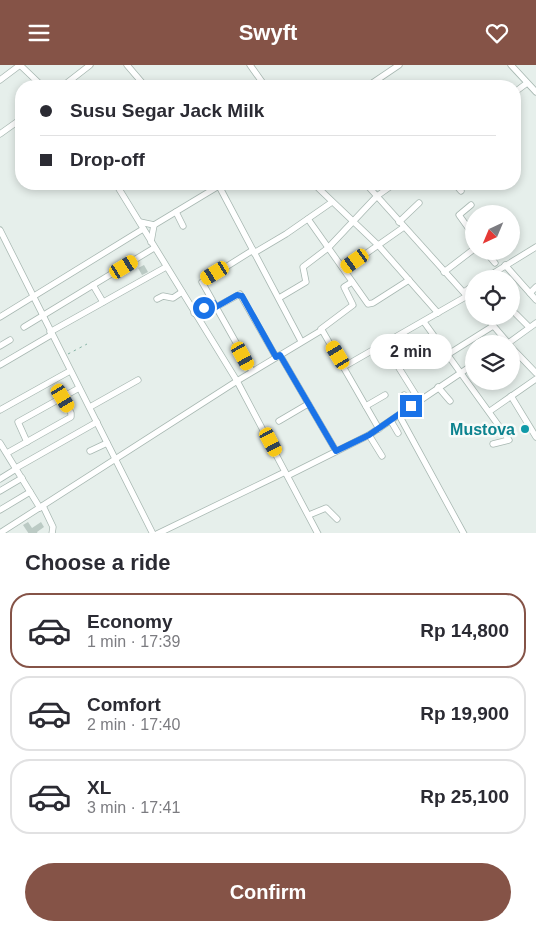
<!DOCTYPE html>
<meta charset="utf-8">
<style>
:root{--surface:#fff;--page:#f2f2f3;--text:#2b2b33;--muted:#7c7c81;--line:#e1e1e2;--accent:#855347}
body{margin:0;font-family:Arial,sans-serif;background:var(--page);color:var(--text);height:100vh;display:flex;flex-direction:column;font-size:19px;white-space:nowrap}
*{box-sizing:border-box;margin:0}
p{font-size:16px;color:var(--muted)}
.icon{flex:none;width:28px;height:28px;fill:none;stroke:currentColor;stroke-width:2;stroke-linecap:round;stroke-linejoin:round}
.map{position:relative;height:468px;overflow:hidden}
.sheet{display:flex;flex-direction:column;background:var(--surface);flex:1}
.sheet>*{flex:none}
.guide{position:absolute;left:15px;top:15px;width:506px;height:110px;border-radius:20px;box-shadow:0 2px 8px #0003;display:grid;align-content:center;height:110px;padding:0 25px;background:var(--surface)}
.needle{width:32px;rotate:224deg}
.tools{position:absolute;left:465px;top:140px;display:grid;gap:10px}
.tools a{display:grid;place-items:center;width:55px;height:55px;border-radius:50%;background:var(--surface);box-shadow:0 2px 8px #0003;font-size:25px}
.end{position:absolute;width:22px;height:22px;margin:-11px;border:6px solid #1a73e8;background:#fff;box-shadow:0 0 0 2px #fff}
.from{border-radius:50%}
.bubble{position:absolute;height:35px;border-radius:18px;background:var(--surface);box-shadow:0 2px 8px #0003;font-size:16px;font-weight:600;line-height:35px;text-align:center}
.car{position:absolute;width:15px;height:30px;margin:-15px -8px;border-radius:6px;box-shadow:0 0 4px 1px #0007;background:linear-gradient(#f5c518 24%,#345 0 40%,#f5c518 0 76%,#345 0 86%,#f5c518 0)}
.guide b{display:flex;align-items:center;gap:18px;height:48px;font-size:19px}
.guide b+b{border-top:1px solid var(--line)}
.guide i{width:12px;height:12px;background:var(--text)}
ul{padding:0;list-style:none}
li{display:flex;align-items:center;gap:15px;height:75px;margin:0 10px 8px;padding:0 15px;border:2px solid var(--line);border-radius:20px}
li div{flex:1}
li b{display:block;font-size:19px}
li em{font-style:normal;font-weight:600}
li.current{border-color:var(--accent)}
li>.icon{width:45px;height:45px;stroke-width:1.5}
h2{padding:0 25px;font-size:22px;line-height:60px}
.button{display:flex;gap:10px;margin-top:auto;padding:10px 25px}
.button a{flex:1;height:58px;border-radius:30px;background:var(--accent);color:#fff;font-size:20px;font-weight:600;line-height:58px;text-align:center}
header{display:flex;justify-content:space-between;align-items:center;height:65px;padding:0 25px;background:var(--accent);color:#fff;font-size:22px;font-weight:600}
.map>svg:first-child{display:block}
.building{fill:#bbcac4}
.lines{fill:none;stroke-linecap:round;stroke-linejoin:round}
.minor-casing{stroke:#a8b8b2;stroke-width:7}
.path{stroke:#86b3a5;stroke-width:1;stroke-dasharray:2.5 4;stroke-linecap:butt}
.minor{stroke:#fff;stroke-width:5.5}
.route{stroke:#1a73e8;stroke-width:6}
.culture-dot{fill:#0f9aa8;stroke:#f7fbf9;stroke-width:2}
.labels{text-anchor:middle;stroke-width:5;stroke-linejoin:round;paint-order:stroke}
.culture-label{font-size:16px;font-weight:bold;fill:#0d838f;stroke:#f7fbf9;text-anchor:end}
</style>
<header><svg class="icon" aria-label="menu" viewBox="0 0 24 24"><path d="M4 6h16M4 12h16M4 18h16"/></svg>Swyft<svg class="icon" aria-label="heart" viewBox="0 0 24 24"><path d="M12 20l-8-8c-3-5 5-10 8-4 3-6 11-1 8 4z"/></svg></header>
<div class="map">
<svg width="536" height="469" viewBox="0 0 536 469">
<rect width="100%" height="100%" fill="#e6efeb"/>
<!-- building -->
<g class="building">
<polygon points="144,200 148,207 142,210 138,203"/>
<polygon points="28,457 32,463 41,457 44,462 37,467 38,469 29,469 23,460"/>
</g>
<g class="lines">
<defs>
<g id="minor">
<polyline points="20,0 42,21"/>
<polyline points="127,0 145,21"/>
<polyline points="250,0 265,21"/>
<polyline points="511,0 536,27"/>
<polyline points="0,15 20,0"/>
<polyline points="63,21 90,0"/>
<polyline points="368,21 399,0"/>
<polyline points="515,27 527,18"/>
<polyline points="0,69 21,54"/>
<polyline points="314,119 378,180 438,248"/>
<polyline points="366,119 474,239"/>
<polyline points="455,119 461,126"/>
<polyline points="219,121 301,276"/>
<polyline points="471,140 459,150 474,171"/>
<polyline points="176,147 183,161"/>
<polyline points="308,154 368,239 373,238 409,215"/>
<polyline points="140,157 154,160 222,119"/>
<polyline points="399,157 419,138"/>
<polyline points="0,165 153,469"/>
<polyline points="151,177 154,160"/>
<polyline points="485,186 495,198"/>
<polyline points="254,188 286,169 332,137"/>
<polyline points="505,200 536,235"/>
<polyline points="344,204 404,162"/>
<polyline points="444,207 474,184"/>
<polyline points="484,214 536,182"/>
<polyline points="93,220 103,237"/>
<polyline points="464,227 474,220"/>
<polyline points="530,228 536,222"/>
<polyline points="279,233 306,217 303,202 328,183 377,131 394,119"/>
<polyline points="157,234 163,231 173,233 182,227"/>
<polyline points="216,242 240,229 276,292"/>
<polyline points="194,248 213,238"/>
<polyline points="516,249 529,262"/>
<polyline points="485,251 509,279"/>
<polyline points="0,252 143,164"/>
<polyline points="424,257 509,375 493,379"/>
<polyline points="24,262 154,183"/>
<polyline points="321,264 353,240 344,222 352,217"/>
<polyline points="50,267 166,202"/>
<polyline points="384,279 419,335"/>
<polyline points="507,279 536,258"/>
<polyline points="0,281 10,275"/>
<polyline points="511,282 536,308"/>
<polyline points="280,290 336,386"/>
<polyline points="447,290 493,261"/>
<polyline points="414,291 437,276"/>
<polyline points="0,300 51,270"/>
<polyline points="345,301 467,231"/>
<polyline points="252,306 202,217 253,185"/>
<polyline points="438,322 450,336"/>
<polyline points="404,330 411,341"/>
<polyline points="511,331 536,372"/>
<polyline points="366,341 385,330"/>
<polyline points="90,342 138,315"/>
<polyline points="0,345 70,306"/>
<polyline points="490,346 536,314"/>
<polyline points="399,350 464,469"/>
<polyline points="279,356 308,339"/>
<polyline points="391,356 398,368"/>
<polyline points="369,370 382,391"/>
<polyline points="27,377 18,357 79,323"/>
<polyline points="0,378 40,443"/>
<polyline points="90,386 107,378"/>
<polyline points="7,388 71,352 71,348 63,333"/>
<polyline points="16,403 97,357"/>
<polyline points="289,410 369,370 474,299"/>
<polyline points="0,414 16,404"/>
<polyline points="0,426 22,413"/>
<polyline points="43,441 53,462 52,469"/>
<polyline points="0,445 30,427"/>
<polyline points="309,450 326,443 337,454"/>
<polyline points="0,468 237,316 116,119"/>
<polyline points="157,469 283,408"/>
<polyline points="318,469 237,316 322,265 379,364"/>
</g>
</defs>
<!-- minor casing -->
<use href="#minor" class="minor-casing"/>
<!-- path -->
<polyline class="path" points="68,289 87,279"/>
<!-- minor -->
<use href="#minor" class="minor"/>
</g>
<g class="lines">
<!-- route -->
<polyline class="route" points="204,243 214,238 216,242 237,230 242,231 276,292 280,290 336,386 369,370 411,341"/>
</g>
<!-- markers -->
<circle class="culture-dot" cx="525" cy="364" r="5"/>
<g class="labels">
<!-- culture labels -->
<g class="culture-label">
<text x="515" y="370">Mustova</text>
</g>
</g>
</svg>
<div class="tools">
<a><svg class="needle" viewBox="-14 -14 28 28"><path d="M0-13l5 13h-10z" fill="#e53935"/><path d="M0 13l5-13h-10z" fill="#7c7c81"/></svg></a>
<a><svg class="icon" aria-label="locate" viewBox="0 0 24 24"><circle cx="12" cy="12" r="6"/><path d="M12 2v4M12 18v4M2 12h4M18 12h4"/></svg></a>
<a><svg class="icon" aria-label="layers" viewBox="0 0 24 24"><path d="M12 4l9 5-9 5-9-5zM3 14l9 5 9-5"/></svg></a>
</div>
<i class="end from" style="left:204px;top:243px"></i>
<i class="end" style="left:411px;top:341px"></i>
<div class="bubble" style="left:370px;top:269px;width:82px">2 min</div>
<i class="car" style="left:355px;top:196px;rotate:235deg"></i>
<i class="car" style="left:124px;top:202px;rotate:59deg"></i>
<i class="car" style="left:215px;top:208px;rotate:239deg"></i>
<i class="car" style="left:338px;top:290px;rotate:329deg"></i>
<i class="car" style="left:243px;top:291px;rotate:151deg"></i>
<i class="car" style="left:63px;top:333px;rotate:149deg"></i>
<i class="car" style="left:271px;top:377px;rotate:152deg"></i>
<div class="guide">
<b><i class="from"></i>Susu Segar Jack Milk</b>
<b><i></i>Drop-off</b>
</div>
</div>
<section class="sheet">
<h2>Choose a ride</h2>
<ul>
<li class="current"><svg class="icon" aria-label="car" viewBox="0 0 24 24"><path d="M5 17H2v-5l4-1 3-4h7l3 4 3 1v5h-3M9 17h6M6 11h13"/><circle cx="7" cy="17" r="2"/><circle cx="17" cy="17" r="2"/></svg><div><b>Economy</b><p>1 min · 17:39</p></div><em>Rp 14,800</em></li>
<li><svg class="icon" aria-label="car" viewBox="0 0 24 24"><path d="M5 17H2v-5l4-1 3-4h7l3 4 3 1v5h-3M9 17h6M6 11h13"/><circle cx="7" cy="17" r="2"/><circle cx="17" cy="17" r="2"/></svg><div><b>Comfort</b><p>2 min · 17:40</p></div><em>Rp 19,900</em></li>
<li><svg class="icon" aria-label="car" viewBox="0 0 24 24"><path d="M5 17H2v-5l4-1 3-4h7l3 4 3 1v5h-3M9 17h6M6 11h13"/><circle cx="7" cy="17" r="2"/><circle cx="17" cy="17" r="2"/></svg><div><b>XL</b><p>3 min · 17:41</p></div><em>Rp 25,100</em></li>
</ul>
<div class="button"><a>Confirm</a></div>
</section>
